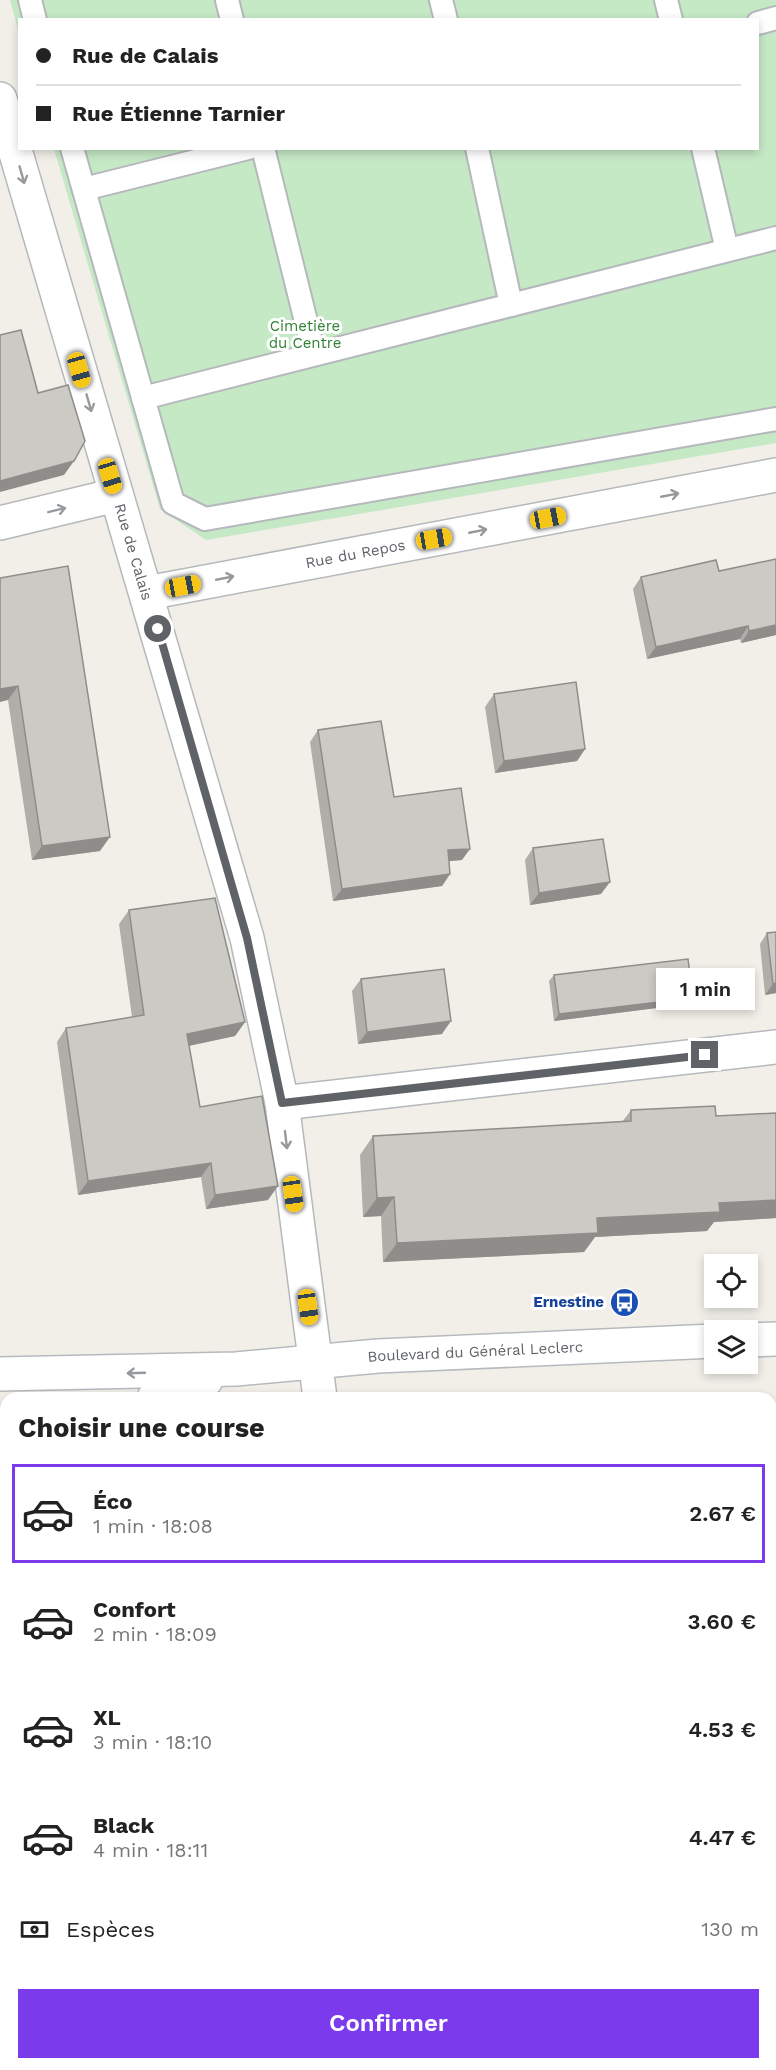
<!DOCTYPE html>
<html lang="fr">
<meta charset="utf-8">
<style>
:root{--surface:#fff;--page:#f2f2f2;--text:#222;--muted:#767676;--line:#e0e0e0;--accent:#7c3aed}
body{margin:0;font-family:"Work Sans",sans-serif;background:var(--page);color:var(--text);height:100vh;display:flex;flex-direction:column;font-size:22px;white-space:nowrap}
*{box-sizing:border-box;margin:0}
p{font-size:20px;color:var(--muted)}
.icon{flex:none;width:33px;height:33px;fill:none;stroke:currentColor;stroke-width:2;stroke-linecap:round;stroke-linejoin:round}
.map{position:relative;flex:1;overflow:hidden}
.sheet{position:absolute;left:0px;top:1392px;width:777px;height:678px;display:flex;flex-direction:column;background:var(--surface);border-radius:18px 18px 0 0;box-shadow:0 3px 9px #0003}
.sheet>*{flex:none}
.top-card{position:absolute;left:18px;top:18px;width:741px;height:132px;border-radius:0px;box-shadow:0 3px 9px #0003;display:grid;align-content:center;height:132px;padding:0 18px;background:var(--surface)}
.controls{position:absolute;left:704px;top:1254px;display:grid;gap:12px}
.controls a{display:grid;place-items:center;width:54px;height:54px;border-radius:0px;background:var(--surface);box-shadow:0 3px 9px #0003;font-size:30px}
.end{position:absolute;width:27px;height:27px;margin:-14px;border:8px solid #5f6368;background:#fff;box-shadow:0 0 0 3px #fff}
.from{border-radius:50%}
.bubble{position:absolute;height:42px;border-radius:0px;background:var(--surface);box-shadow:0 3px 9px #0003;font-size:20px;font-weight:600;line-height:42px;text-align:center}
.car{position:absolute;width:18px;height:36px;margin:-18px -9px;border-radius:8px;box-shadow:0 0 4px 2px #0007;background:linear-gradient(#f5c518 24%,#345 0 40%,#f5c518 0 76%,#345 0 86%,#f5c518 0)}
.top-card b{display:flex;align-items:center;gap:21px;height:57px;font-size:22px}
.top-card b+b{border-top:2px solid var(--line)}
.top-card i{width:15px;height:15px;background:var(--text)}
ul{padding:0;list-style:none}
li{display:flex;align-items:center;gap:18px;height:99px;margin:0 12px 9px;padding:0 6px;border:3px solid transparent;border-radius:0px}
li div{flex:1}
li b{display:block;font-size:22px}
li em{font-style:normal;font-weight:600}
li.selected{border-color:var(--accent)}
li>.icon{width:54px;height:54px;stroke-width:1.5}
h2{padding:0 18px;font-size:27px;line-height:72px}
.pay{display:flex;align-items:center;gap:15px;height:66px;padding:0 18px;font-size:22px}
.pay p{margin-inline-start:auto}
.button{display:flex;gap:12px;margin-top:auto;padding:12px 18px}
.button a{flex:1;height:69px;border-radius:0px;background:var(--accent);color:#fff;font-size:24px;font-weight:600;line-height:69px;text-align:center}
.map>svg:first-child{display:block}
.green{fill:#c5e8c5}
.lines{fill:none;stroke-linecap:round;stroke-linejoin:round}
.lane-casing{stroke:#b5b8bc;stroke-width:26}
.street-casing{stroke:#b5b8bc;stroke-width:36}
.secondary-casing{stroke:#b6babf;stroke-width:36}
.lane{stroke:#fff;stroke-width:22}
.street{stroke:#fff;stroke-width:33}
.secondary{stroke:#fff;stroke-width:33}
.wall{fill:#afaea9}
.shaded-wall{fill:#8f8d8a}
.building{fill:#cccac5;stroke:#8f8d8a;stroke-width:1.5}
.oneway{stroke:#979a9d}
.route{stroke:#5f6368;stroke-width:8}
.labels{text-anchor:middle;stroke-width:6;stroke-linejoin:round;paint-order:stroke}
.park-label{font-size:15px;fill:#348238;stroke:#fff}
.street-label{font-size:15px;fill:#5f6368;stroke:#fff}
.transit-label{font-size:15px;font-weight:bold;fill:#164399;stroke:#fff;text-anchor:end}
</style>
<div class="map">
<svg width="776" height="2070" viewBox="0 0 776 2070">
<rect width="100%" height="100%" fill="#f1efe8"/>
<!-- green -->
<polygon class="green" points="10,0 776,0 776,443 206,540 160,509 54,149 758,148 758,20 20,20 19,33"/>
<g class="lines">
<defs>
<g id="lane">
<polyline points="30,0 35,20"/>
<polyline points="227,0 232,20"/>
<polyline points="441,0 446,20"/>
<polyline points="666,0 671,20"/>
<polyline points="758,23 776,18"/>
<polyline points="72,148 173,503 205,519 776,419"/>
<polyline points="263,148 314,354"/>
<polyline points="477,148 511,305"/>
<polyline points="703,148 727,250"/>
<polyline points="84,189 248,148"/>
<polyline points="143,398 776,238"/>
</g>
<g id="street">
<path id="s1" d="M0 99 247 938 282 1103 320 1398"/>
<polyline points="0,523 116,495"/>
<path id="s2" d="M147 593 776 475"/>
<polyline points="282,1103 776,1047"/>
<polyline points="0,1598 6,1602"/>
<polyline points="771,2048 776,2051"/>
<polyline points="384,2064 385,2070"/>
</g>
<g id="secondary">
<polyline points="747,1340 776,1339"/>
<path id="s3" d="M0 1374 236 1369 378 1356 714 1341"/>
<polyline points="154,1398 206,1380"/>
<polyline points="0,1460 6,1457"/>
</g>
</defs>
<!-- lane casing -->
<use href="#lane" class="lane-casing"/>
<!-- street casing -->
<use href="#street" class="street-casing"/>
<!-- secondary casing -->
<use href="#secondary" class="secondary-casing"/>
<!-- lane -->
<use href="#lane" class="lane"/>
<!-- street -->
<use href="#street" class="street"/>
<!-- secondary -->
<use href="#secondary" class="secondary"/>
</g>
<!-- wall -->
<g class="wall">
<polygon points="719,571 776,635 741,643 740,639 647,659 633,589 641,577"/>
<polygon points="0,578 100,851 32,860 8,700"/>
<polygon points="494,694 585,749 577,761 495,773 485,707"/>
<polygon points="318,730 394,797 462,860 449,861 450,874 442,886 333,901 310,742"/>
<polygon points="533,848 601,894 530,905 525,860"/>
<polygon points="129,910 245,1022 235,1036 189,1046 200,1107 268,1200 206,1209 201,1177 78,1195 57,1042 66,1028 132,1017 119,924"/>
<polygon points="776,932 776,993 765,995 760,944 767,933"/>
<polygon points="554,975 688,1004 554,1021 549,981"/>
<polygon points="361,979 442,1034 358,1044 352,991"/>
<polygon points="631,1110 716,1116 776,1113 776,1218 714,1222 707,1231 595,1237 584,1252 383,1262 381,1216 363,1217 360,1155 373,1136 622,1122"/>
<polygon points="775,1738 776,1963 771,1962 771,1744"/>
<polygon points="6,1768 6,1884 0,1884 0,1776"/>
<polygon points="230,2064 333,2064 334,2070 230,2070"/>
<polygon points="415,2064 592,2064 592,2070 416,2070"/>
</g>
<!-- shaded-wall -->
<g class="shaded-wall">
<polygon points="74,461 64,475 0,492 0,481"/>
<polygon points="776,625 776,635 741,643 749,631"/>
<polygon points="748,626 740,639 647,659 656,647"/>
<polygon points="18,686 8,700 0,702 0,689"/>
<polygon points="585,749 577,761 495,773 504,761"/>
<polygon points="110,837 100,851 32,860 42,846"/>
<polygon points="470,849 462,860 439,862 448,850"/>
<polygon points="450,874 442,886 333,901 342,889"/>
<polygon points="610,882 601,894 530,905 539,893"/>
<polygon points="776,983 776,993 765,995 773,984"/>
<polygon points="693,998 688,1004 554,1021 559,1014"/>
<polygon points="451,1021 442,1034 358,1044 367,1032"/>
<polygon points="245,1022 235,1036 178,1048 187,1034"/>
<polygon points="211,1163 201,1177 78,1195 88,1181"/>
<polygon points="278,1186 268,1200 206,1209 215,1195"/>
<polygon points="394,1197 381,1216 363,1217 377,1198"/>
<polygon points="776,1200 776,1218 714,1222 707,1231 595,1237 584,1252 383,1262 397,1243 719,1203"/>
<rect x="771" y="1503" width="5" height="19"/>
<polygon points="771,1641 776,1642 776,1654 771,1653"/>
<polygon points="6,1871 6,1884 0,1884 0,1880"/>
<polygon points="771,1951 776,1952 776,1963 771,1962"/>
</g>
<!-- building -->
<g class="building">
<polygon points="21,330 38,393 68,385 85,441 74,461 0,481 0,335"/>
<polygon points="776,559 776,625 749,631 748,626 656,647 641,577 716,560 719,571"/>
<polygon points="68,566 110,837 42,846 18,686 0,689 0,578"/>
<polygon points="576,682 585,749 504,761 494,694"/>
<polygon points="381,721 394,797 461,788 470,849 448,850 450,874 342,889 318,730"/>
<polygon points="603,839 610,882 539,893 533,848"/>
<polygon points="215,898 245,1022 187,1034 200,1107 262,1096 278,1186 215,1195 211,1163 88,1181 66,1028 144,1015 129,910"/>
<polygon points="776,932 776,983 773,984 767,933"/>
<polygon points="688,959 693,998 559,1014 554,975"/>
<polygon points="444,969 451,1021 367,1032 361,979"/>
<polygon points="715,1106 716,1116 776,1113 776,1200 719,1203 720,1212 597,1218 598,1233 397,1243 394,1197 377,1198 373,1136 631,1121 631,1110"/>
<rect x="771" y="1425" width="5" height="78"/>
<polygon points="772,1599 776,1599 776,1642 771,1641"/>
<polygon points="775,1738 776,1738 776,1952 771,1951 771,1755 772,1755"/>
<polygon points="6,2001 6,2064 159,2064 159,2070 0,2070 0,2003"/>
<polygon points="239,2064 333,2064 334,2070 239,2070"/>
<rect x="425" y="2064" width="167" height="6"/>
</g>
<!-- one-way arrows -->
<defs><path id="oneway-shaft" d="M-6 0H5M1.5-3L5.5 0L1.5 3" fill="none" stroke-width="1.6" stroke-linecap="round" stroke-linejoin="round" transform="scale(1.5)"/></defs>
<g class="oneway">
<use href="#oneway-shaft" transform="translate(22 175) rotate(74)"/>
<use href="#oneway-shaft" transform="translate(89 403) rotate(74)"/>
<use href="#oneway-shaft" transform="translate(670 495) rotate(-11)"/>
<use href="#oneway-shaft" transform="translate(57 510) rotate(-14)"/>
<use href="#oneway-shaft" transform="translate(478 531) rotate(-11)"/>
<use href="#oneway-shaft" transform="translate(225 578) rotate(-11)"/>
<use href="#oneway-shaft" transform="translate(286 1140) rotate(83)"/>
<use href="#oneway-shaft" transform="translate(136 1373) rotate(178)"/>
</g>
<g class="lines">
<!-- route -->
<polyline class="route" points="158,629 247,938 282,1103 705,1055"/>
</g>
<!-- icons -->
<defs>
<symbol id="bus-disc" viewBox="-11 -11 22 22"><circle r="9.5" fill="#1a4fb4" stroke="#fff"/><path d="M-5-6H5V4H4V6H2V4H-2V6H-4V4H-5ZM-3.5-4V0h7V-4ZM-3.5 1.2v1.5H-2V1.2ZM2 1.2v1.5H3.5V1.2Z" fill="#fff"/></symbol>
</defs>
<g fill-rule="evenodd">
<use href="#bus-disc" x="608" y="1286" width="33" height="33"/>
</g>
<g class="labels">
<!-- park labels -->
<g class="park-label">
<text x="305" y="331">Cimetière<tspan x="305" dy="17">du Centre</tspan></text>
</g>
<!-- street labels -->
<g class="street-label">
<text dy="5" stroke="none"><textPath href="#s1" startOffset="472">Rue de Calais</textPath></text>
<text dy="5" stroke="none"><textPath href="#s2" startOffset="212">Rue du Repos</textPath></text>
<text dy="5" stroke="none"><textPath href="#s3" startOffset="476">Boulevard du Général Leclerc</textPath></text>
</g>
<!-- transit labels -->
<g class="transit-label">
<text x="604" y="1307">Ernestine</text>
</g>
</g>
</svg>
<div class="controls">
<a><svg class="icon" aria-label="locate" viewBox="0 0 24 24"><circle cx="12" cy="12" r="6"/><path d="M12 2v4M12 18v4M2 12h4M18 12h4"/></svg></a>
<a><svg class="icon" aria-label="layers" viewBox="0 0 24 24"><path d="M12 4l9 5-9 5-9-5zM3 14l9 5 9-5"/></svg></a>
</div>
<i class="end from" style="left:158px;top:629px"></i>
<i class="end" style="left:705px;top:1055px"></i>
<div class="bubble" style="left:656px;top:968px;width:99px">1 min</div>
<i class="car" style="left:79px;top:370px;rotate:164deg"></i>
<i class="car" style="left:110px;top:476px;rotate:163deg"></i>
<i class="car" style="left:548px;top:518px;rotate:79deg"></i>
<i class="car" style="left:434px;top:539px;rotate:80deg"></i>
<i class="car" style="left:183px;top:586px;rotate:79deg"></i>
<i class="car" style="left:293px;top:1194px;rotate:172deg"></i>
<i class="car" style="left:308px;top:1307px;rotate:172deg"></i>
<div class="top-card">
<b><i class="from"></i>Rue de Calais</b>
<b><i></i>Rue Étienne Tarnier</b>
</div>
<section class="sheet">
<h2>Choisir une course</h2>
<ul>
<li class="selected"><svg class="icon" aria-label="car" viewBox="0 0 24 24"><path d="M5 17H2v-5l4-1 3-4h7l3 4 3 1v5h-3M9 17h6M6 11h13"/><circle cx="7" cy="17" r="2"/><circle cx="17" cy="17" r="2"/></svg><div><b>Éco</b><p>1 min · 18:08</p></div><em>2.67 €</em></li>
<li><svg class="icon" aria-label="car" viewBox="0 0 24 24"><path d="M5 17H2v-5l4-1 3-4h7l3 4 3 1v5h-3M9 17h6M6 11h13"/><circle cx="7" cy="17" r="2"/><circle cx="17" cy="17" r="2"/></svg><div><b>Confort</b><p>2 min · 18:09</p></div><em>3.60 €</em></li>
<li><svg class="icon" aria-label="car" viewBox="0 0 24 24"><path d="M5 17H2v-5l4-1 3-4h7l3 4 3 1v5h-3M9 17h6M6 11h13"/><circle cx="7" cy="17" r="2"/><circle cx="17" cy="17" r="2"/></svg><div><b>XL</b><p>3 min · 18:10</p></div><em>4.53 €</em></li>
<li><svg class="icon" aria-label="car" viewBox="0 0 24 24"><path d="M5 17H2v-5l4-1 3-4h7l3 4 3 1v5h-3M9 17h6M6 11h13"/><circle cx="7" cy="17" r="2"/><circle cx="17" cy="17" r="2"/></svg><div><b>Black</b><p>4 min · 18:11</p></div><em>4.47 €</em></li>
</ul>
<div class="pay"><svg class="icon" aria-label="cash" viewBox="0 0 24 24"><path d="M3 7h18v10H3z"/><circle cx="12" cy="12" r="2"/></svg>Espèces<p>130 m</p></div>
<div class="button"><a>Confirmer</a></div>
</section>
</div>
